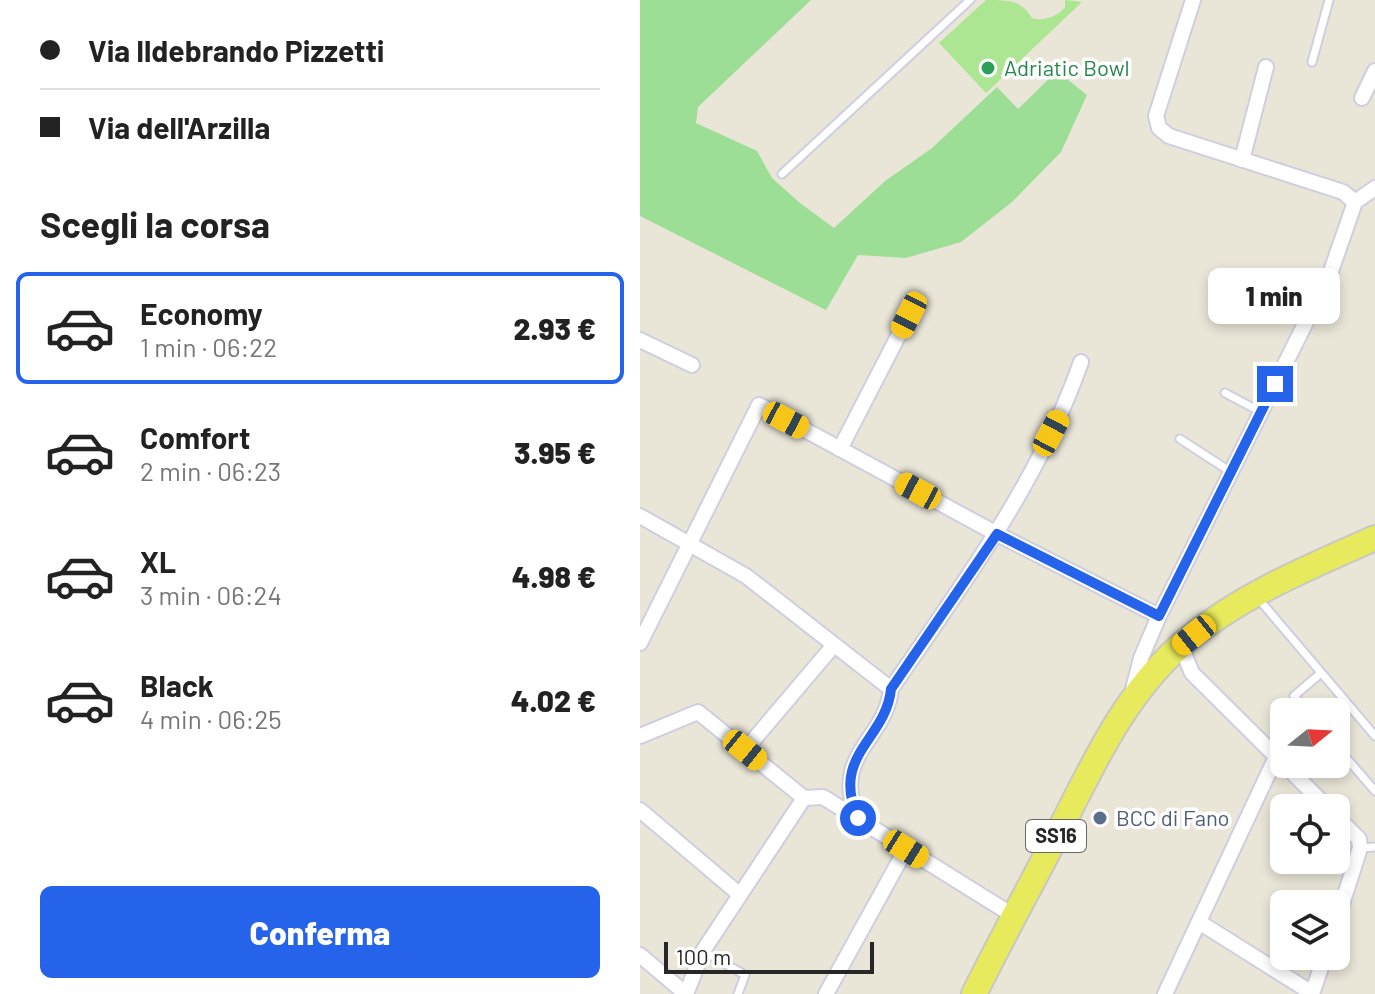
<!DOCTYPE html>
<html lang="it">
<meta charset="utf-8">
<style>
:root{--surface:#fff;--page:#f6f6f6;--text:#222;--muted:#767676;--line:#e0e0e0;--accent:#2563eb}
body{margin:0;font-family:Barlow,sans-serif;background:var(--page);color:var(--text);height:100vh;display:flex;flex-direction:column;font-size:30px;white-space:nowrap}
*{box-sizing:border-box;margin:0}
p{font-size:26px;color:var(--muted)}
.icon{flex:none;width:44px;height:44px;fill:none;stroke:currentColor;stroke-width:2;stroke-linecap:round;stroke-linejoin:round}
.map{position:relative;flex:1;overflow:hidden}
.drawer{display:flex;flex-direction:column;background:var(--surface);width:640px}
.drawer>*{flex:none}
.banner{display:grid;align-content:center;height:176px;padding:0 40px;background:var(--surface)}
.needle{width:52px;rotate:72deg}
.fabs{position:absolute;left:630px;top:698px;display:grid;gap:16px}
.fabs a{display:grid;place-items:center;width:80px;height:80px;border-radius:12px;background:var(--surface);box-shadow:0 4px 12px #0003;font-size:40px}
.scale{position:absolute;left:24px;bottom:20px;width:210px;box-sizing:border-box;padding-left:8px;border:4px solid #272727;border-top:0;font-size:22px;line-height:28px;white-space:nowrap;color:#272727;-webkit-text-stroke:6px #fff;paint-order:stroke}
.end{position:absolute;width:36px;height:36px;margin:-18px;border:10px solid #2563eb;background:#fff;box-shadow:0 0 0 4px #fff}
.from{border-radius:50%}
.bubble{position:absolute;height:56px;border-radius:12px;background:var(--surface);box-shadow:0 4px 12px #0003;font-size:26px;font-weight:800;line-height:56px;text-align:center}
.car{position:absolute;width:24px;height:48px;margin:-24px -12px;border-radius:10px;box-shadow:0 0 6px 2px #0007;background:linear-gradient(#f5c518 24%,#345 0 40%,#f5c518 0 76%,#345 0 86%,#f5c518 0)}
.banner b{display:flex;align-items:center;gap:28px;height:76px;font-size:30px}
.banner b+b{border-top:2px solid var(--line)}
.banner i{width:20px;height:20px;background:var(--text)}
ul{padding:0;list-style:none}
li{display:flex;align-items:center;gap:24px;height:112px;margin:0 16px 12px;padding:0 24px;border:4px solid transparent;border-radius:12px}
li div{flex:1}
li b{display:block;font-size:30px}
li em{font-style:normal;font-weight:800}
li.active{border-color:var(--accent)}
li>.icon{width:72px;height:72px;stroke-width:1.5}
h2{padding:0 40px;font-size:36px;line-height:96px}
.primary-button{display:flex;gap:16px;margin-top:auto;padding:16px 40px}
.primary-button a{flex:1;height:92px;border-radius:12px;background:var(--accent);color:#fff;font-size:32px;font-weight:800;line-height:92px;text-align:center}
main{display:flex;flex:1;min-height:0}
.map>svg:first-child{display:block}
.green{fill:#9cde96}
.pitch{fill:#ace692}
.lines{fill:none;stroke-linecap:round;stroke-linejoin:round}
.lane-casing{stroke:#cfcee0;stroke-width:11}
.street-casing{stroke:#cfcee0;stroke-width:18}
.primary-casing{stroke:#c7c7c7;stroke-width:28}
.lane{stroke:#fff;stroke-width:7}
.street{stroke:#fff;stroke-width:14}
.primary{stroke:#e6ea5c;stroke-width:24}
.route{stroke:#2563eb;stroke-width:10}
.leisure-dot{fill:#2e9e5b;stroke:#fff;stroke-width:3}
.service-dot{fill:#5c6f8a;stroke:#fff;stroke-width:3}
.labels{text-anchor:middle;stroke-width:7;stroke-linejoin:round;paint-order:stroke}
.shield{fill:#fff;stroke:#686868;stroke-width:2}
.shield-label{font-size:20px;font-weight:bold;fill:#272727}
.leisure-label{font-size:22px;fill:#27864d;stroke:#fff;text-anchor:start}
.service-label{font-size:22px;fill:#4e5e75;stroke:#fff;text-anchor:start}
</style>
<main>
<section class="drawer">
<div class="banner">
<b><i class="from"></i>Via Ildebrando Pizzetti</b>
<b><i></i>Via dell'Arzilla</b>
</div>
<h2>Scegli la corsa</h2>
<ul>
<li class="active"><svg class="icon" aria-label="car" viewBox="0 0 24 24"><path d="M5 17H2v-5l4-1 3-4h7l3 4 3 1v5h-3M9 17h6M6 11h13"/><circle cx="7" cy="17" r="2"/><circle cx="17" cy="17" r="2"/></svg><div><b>Economy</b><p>1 min · 06:22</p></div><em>2.93 €</em></li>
<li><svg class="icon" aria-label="car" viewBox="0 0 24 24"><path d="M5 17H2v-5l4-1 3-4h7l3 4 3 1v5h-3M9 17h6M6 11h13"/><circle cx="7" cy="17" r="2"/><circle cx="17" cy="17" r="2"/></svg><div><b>Comfort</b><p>2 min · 06:23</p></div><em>3.95 €</em></li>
<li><svg class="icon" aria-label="car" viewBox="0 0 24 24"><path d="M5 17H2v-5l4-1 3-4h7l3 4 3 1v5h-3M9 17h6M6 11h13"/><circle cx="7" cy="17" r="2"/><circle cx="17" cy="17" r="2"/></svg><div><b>XL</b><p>3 min · 06:24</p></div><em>4.98 €</em></li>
<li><svg class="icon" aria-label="car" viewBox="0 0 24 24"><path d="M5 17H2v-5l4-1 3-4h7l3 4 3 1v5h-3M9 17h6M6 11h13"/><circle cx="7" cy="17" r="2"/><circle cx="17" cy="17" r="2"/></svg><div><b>Black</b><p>4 min · 06:25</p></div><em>4.02 €</em></li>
</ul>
<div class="primary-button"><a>Conferma</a></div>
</section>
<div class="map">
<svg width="735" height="994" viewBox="0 0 735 994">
<rect width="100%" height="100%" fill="#e9e6d8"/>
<!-- green -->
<polygon class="green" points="0,0 171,0 58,107 56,123 117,151 132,178 160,203 194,228 245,181 292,148 357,87 378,109 417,71 447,95 421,152 372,202 321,242 266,258 218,255 186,310 0,216"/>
<!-- pitch -->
<path class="pitch" d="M346 0C370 0 381 0 392 18 403 22 418 16 425 7V0L442 2 346 93 299 43Z"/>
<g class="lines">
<defs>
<g id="lane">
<polyline points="672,62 689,0"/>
<polyline points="142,174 330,0"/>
<polyline points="585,393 621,412"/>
<polyline points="540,439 591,472"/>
<polyline points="617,597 735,736"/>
<polyline points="667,712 654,696 681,673"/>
<polyline points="696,746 735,791"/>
<polyline points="720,848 735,847"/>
<polyline points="63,951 105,975 98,994"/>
</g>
<g id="street">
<polyline points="553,0 516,116 519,128 529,136 703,192 715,202"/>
<polyline points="722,98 735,71"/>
<polyline points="602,160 626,67"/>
<polyline points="0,340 52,365"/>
<polyline points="200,449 269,315"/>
<polyline points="0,516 106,576 251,689"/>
<polyline points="0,643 119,405 357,534 519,616"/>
<polyline points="541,646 552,673 688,808"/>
<polyline points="492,693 501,658 519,616 690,274 715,202 735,188"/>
<polyline points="0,736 58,712 164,798 183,797 374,916"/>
<polyline points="105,750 194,645"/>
<polyline points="0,810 99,894"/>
<polyline points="696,816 719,839 720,848 696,923"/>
<path d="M218 818C190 755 246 740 251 689 322 585 399 482 441 362"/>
<polyline points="559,922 672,993"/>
<polyline points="0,955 46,994"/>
<polyline points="46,994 63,951 164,798"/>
<polyline points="186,994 266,849"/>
<polyline points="525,994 636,757"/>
<polyline points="672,994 685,956"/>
</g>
<path id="primary" d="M334 994C362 938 392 883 421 827 454 763 484 696 540 646 596 597 667 568 735 538"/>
</defs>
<!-- lane casing -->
<use href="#lane" class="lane-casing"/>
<!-- street casing -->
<use href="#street" class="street-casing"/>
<!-- primary casing -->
<use href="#primary" class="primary-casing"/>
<!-- lane -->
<use href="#lane" class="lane"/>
<!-- street -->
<use href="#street" class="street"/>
<!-- primary -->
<use href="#primary" class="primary"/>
</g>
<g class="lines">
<!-- route -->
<path class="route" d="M218 818C190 755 246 740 251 689L357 534 519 616 635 384"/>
</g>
<!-- markers -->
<circle class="leisure-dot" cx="348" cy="68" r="8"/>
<circle class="service-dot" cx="460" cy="818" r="8"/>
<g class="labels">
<!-- shield labels -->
<rect class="shield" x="386" y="820" width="60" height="32" rx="6"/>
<g class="shield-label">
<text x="416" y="843">SS16</text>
</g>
<!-- leisure labels -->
<g class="leisure-label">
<text x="364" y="76">Adriatic Bowl</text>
</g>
<!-- service labels -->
<g class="service-label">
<text x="476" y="826">BCC di Fano</text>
</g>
</g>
</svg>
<div class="fabs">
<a><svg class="needle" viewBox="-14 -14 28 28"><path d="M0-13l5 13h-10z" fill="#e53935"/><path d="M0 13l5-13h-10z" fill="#767676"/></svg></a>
<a><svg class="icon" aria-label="locate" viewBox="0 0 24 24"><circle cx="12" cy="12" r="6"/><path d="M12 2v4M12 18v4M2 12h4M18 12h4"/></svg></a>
<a><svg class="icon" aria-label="layers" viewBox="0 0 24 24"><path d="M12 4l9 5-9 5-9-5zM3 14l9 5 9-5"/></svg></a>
</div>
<div class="scale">100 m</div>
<i class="end from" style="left:218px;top:818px"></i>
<i class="end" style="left:635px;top:384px"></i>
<div class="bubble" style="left:568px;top:268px;width:132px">1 min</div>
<i class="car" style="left:269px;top:315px;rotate:207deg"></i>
<i class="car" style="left:146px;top:420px;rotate:118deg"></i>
<i class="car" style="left:411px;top:433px;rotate:28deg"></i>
<i class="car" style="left:278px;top:491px;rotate:298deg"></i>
<i class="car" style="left:554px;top:635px;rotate:231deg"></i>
<i class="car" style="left:105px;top:750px;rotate:129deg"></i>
<i class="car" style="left:266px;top:849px;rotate:122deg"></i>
</div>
</main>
